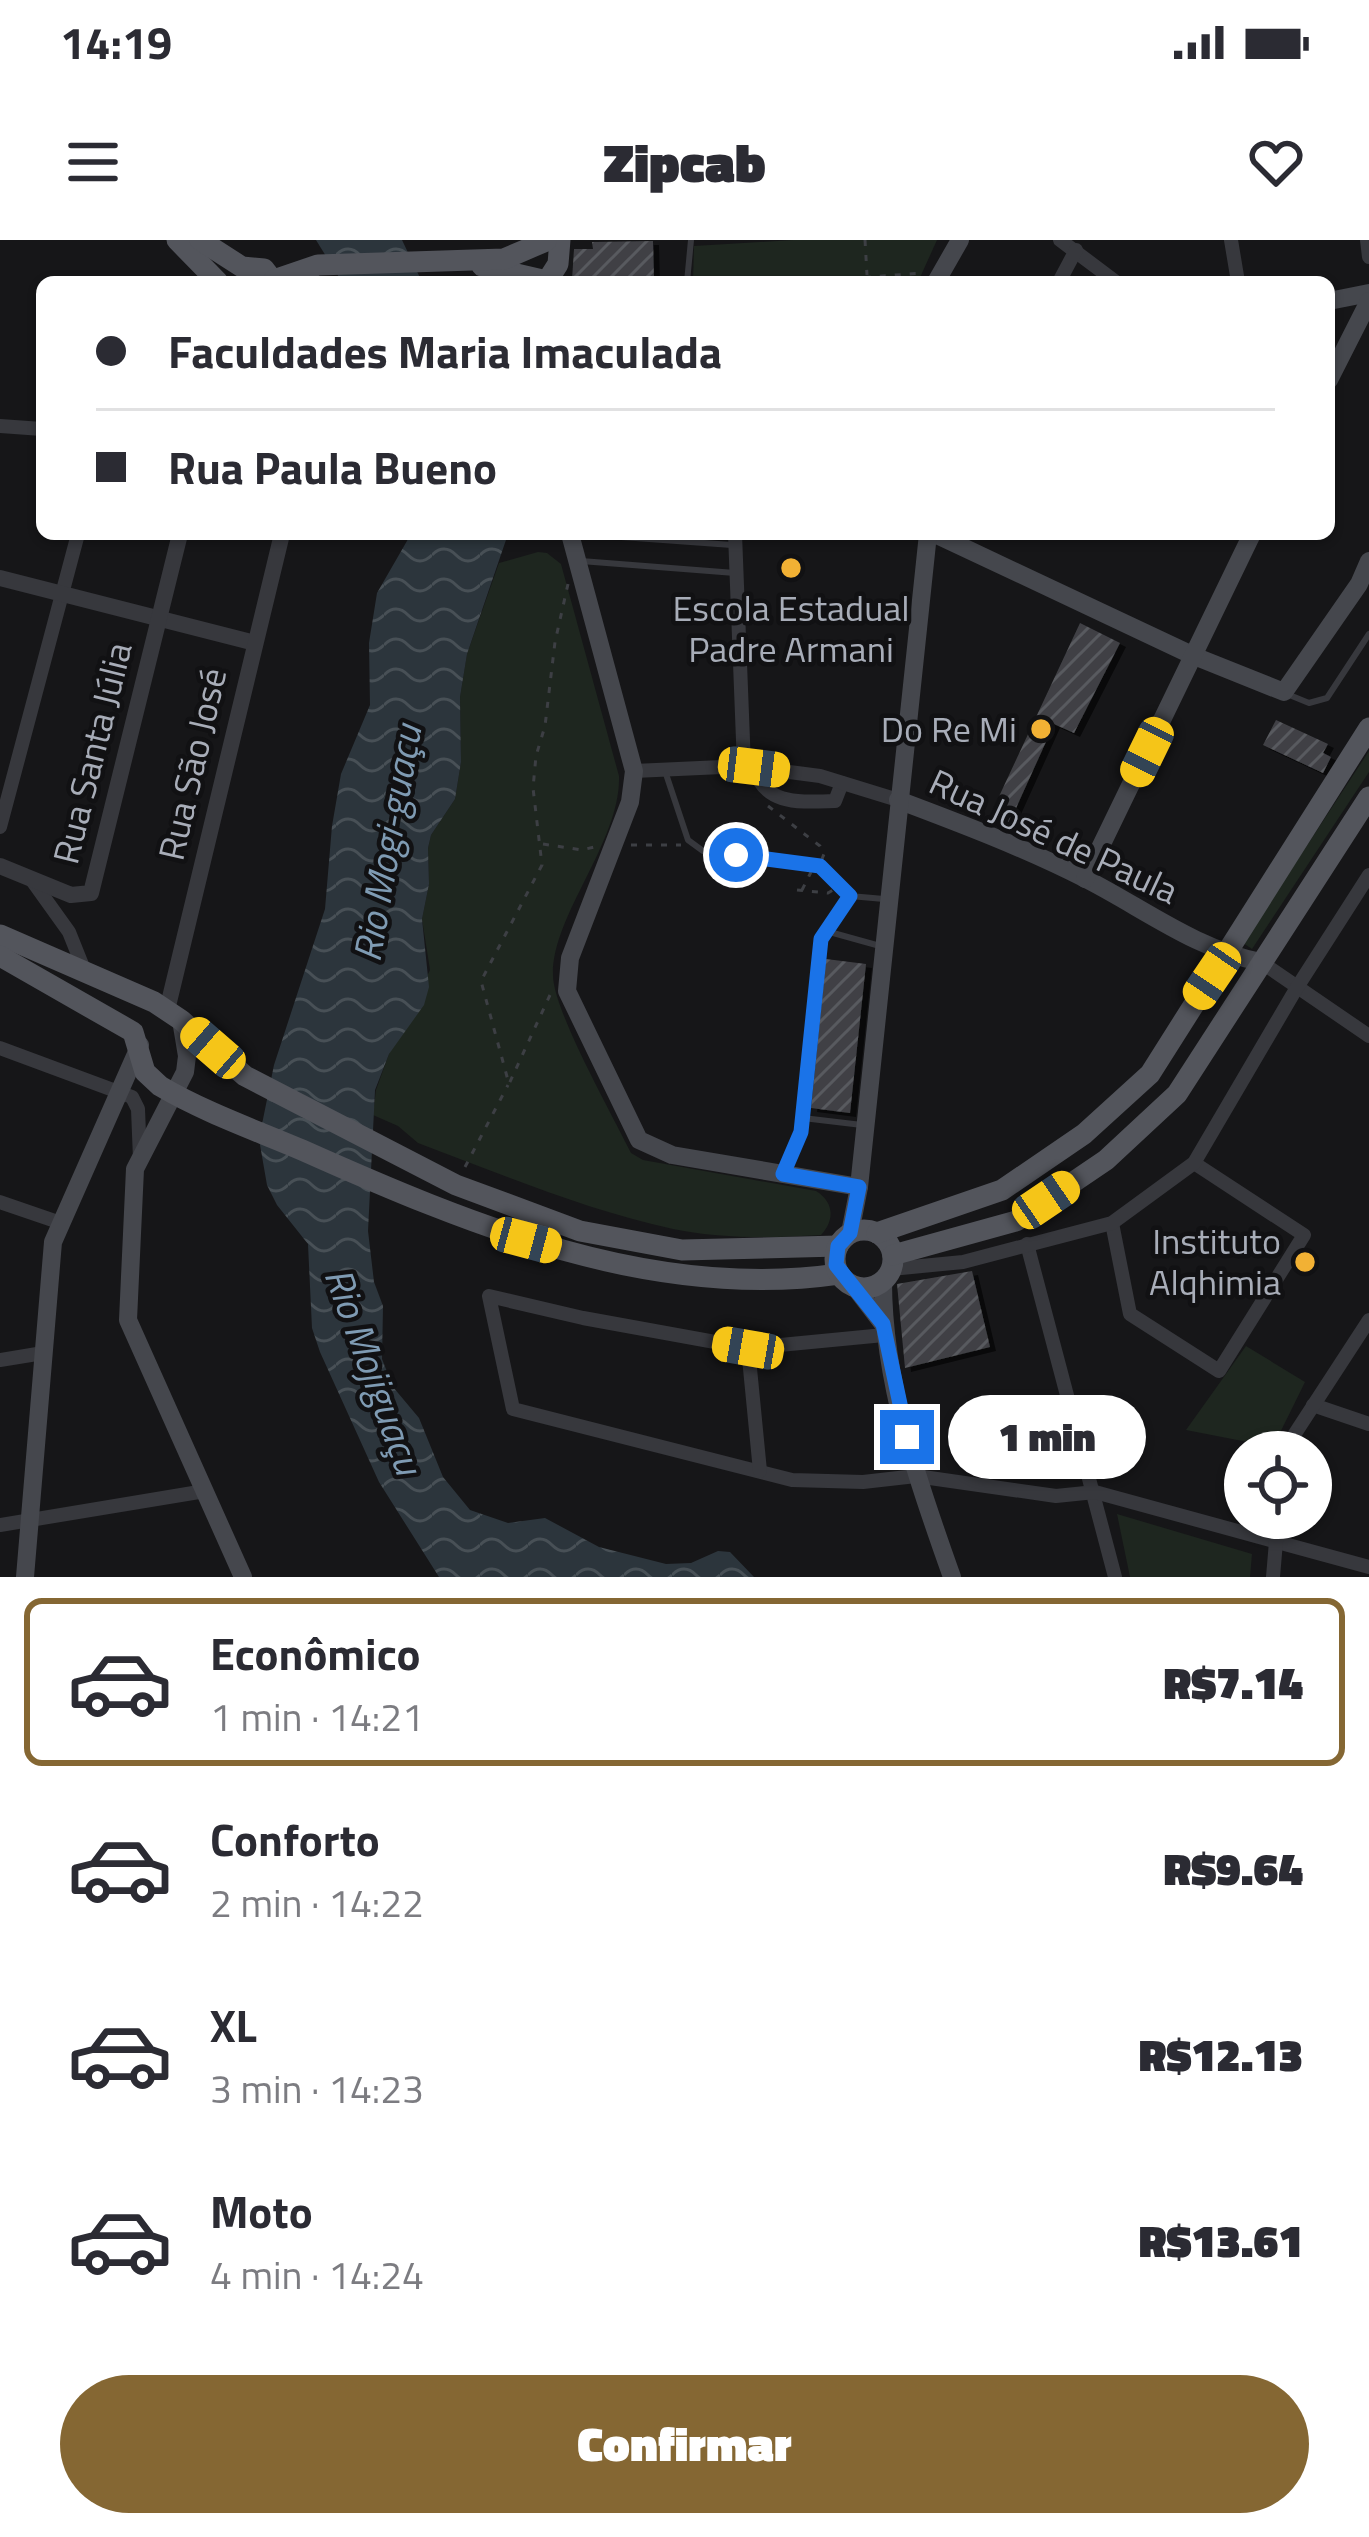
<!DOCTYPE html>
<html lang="pt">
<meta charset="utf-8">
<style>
:root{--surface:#fff;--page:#f7f7f7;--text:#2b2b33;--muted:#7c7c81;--line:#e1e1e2;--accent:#856733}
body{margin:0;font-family:"Titillium Web",sans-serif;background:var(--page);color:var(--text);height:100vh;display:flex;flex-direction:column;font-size:45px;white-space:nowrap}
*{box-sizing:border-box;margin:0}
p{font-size:39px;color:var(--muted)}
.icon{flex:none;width:66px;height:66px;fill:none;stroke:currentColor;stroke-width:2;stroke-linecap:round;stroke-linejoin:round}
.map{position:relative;height:1337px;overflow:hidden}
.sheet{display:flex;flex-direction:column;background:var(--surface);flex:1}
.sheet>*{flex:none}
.guide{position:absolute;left:36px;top:36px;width:1299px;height:264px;border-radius:18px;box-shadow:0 3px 9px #0004;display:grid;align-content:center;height:264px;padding:0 60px;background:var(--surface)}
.buttons{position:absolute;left:1224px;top:1191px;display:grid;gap:24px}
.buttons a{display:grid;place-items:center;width:108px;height:108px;border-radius:50%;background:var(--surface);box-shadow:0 3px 9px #0004;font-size:60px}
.end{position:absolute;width:54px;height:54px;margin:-27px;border:15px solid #1a73e8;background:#fff;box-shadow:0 0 0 6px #fff}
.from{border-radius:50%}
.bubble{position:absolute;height:84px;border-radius:42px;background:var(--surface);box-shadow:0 3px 9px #0004;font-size:39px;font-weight:800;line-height:84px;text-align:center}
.car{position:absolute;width:36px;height:72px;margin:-36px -18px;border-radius:15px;box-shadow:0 0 9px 3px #0007;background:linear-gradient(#f5c518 24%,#345 0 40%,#f5c518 0 76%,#345 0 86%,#f5c518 0)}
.guide b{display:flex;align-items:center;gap:42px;height:114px;font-size:45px}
.guide b+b{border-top:3px solid var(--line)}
.guide i{width:30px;height:30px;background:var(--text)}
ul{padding:21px 0 0;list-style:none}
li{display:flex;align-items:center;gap:36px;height:168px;margin:0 24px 18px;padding:0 36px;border:6px solid transparent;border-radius:18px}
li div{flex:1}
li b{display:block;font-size:45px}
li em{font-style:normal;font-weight:800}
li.active{border-color:var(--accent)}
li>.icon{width:108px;height:108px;stroke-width:1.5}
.cta{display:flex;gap:24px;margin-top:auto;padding:24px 60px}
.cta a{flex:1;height:138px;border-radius:72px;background:var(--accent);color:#fff;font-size:48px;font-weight:800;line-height:138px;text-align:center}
.status{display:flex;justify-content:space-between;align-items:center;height:84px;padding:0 60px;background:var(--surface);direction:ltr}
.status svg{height:33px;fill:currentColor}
header{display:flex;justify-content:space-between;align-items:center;height:156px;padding:0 60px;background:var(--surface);font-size:54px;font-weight:800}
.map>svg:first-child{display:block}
.green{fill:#1e261f}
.water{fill:url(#water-waves)}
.building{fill:url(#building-hatch);filter:url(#shadow)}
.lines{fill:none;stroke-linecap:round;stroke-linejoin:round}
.path{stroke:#3d3f44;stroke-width:3;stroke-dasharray:6 9;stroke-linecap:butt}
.service{stroke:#37383d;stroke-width:6}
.minor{stroke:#37383d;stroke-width:14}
.tertiary{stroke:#37383d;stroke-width:16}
.secondary{stroke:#45474d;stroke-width:18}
.primary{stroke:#53555c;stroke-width:21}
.route{stroke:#1a73e8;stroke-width:15}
.poi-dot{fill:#f2b134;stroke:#111113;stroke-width:4.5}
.labels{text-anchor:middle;stroke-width:9;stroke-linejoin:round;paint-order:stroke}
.poi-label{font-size:36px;fill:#a8adb8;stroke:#111113;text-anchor:end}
.street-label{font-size:36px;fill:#a8adb8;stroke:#111113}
.water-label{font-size:39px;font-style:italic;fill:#7f9bb3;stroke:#111113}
</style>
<div class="status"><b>14:19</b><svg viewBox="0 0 49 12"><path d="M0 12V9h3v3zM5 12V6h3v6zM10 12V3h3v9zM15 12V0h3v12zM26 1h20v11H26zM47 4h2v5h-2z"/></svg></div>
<header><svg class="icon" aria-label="menu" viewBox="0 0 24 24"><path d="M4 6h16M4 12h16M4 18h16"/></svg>Zipcab<svg class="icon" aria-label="heart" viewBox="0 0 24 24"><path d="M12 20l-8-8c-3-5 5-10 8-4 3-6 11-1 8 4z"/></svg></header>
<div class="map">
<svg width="1369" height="1337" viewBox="0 0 1369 1337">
<defs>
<pattern id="water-waves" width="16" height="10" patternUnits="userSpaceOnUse" patternTransform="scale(3)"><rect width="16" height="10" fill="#2c353c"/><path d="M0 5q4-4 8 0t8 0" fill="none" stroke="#485056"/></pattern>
<pattern id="building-hatch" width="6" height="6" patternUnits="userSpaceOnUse" patternTransform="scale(3)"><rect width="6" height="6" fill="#404145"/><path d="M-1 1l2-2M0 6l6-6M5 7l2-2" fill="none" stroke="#595a5e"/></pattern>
<filter id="shadow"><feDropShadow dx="6" dy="4" stdDeviation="0" flood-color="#0009"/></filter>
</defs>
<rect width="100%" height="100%" fill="#161618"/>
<!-- green -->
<g class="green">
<polygon points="793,0 937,0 918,42 693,42 694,6"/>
<path d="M538 312 547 313 561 324 619 536C621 602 551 676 553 736 554 772 613 876 631 913L643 920 816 951C834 962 835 980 821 995 773 998 721 999 673 989 585 970 501 934 418 903L398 886 373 875 376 850 389 814 430 730 422 679 429 644 428 608 431 595 455 559 461 522 460 457 467 414 499 323Z"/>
<polygon points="1369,511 1369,532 1252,709 1243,703"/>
<polygon points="1246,1106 1305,1142 1273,1207 1186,1190"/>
<polygon points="1117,1274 1252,1314 1250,1337 1130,1337"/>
</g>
<!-- water -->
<g class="water">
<polygon points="316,0 402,0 422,42 342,42"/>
<polygon points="411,294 508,294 467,414 460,457 461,522 455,559 431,595 428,608 429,644 422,679 429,747 424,765 389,814 375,850 368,991 374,1042 383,1066 382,1119 393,1147 419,1178 443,1237 470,1270 508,1283 545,1278 599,1307 666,1324 691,1323 718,1311 730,1312 754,1337 439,1337 379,1242 320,1112 312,1088 308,1004 277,965 267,945 259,899 274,825 325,669 332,586 341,534 370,465 369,403 377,353"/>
</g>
<!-- building -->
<g class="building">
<polygon points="653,1 654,39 572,40 574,9 593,9 592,2"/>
<polygon points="1080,383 1120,403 1074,493 1054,484 1007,588 988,580"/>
<polygon points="1276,480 1328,504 1323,513 1331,517 1323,533 1263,505"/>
<polygon points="826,719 866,724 850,873 811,868"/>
<polygon points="972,1031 990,1107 905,1128 897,1044"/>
</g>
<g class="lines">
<!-- path -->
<g class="path">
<polyline points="865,0 867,35"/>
<polyline points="805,42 922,33"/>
<polyline points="768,566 820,606 824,614 822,619"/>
<polyline points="543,604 582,610 598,606"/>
<polyline points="631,605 681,605"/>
<polyline points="797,650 828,653 833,650"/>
<polyline points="802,650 811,632"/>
<polyline points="550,755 509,844 481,741 542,625 533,548 536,516 545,486 555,402 568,344"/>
<polyline points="465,927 508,845"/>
</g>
<!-- service -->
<g class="service">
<polyline points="687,42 691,0"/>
<polyline points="580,294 732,305"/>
<polyline points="581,321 735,333"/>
<polyline points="1287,454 1309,463 1327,458 1369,394"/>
<polyline points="665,531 688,600 703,611 821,626 850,656 884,659"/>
<polyline points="826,691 880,706"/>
<polyline points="803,878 862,885"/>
<polyline points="787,928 801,892 821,699 850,656"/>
</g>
<!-- minor -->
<g class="minor">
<polyline points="1060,0 1116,42"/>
<polyline points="1231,0 1238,42"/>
<polyline points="1367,0 1369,17"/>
<polyline points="1059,42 1076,10"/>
<polyline points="0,186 42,189"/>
<polyline points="735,294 744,526"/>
<path d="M754 527C764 566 800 562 835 561L842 543"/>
<polyline points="634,531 744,526 820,536 898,560"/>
<polyline points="0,587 78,294"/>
<polyline points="31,639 69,692 85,732"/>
<polyline points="1261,722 1369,796"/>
<polyline points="0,808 132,857 138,869 140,919"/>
<polyline points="0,962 61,983"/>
<polyline points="1112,983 1130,1074 1219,1131 1304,995 1194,923"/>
<polyline points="1027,1004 1115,1337"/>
<polyline points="891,1029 963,1022 1112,983 1194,923 1296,749 1369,635"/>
<polyline points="884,1095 748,1108 583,1078 489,1056 513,1169 792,1240 863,1242 916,1236 1056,1256 1095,1252 1369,1327"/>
<polyline points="748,1108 760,1231"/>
<polyline points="0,1120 43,1113"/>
<polyline points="1313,1165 1369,1184"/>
<polyline points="1283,1212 1369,1080"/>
<polyline points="0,1285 205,1251"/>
<polyline points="1273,1337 1278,1278"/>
</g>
<!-- tertiary -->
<g class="tertiary">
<polyline points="0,338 255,403"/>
<polyline points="0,626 71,655 91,653 180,294"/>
<polyline points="167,770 282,294"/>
</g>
<!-- secondary -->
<g class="secondary">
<polyline points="936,42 960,0"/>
<polyline points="1329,61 1369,53"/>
<polyline points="1329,140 1369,61"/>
<polyline points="570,294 634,531 630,562 570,718 567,751 639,900 672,915 859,947"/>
<polyline points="935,294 1194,416 1284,452 1359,344 1369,321"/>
<path d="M898 560C962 584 1025 608 1086 639 1143 668 1197 710 1261 722"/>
<polyline points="1085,639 1252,294"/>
<polyline points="181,780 187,816 185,832 135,929 128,1080 243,1337"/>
<polyline points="850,993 859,947 928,294"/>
<path d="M883 1041C883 1143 918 1242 952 1337"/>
<polyline points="854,1046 883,1084"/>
<polyline points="25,1337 53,1002 140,805"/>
</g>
<!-- primary -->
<g class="primary">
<polyline points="177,0 218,42"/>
<polyline points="200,0 242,27 264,29 274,42"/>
<polyline points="482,26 551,42"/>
<polyline points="551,35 558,24 560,0"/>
<polyline points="274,40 318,25 504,19 546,1"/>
<polyline points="0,695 154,762 181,780 245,836 456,945 580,991 682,1010 838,1006"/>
<path d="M0 716 133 792 145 832 160 846C204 872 255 890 302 910 470 985 653 1061 839 1034"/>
<circle cx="864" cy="1019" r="29"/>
<polyline points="877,993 1002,950 1084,894 1150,834 1369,488"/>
<polyline points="893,1015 1016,981 1106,920 1177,854 1369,557"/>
</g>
</g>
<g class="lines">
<!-- route -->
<polyline class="route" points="736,615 820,626 850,656 821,699 801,892 783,934 859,947 850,993 838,1006 836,1025 883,1084 907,1197"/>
</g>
<!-- markers -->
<g class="poi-dot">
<circle cx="791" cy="328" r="12"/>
<circle cx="1041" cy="489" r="12"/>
<circle cx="1305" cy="1022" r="12"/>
</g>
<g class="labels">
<!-- poi labels -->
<g class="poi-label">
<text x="791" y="381" text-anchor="middle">Escola Estadual<tspan x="791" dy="41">Padre Armani</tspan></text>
<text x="1017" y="502">Do Re Mi</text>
<text x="1281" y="1014">Instituto<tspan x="1281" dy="41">Alqhimia</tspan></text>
</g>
<!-- street labels -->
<g class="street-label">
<text transform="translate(92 513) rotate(-76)" y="13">Rua Santa Júlia</text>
<text transform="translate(192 524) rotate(-77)" y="13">Rua São José</text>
<text transform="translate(1054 596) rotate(25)" y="13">Rua José de Paula</text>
</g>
<!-- water labels -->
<g class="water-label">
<text transform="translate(387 603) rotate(-80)" y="14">Rio Mogi-guaçu</text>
<text transform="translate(374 1131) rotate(70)" y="14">Rio Mojiguaçu</text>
</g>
</g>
</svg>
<div class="buttons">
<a><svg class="icon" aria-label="locate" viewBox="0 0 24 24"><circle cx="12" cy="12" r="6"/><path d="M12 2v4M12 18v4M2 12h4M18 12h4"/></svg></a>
</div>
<i class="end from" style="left:736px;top:615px"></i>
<i class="end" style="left:907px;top:1197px"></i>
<div class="bubble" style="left:948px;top:1155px;width:198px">1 min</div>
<i class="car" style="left:1147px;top:512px;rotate:206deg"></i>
<i class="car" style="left:754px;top:527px;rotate:97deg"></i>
<i class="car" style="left:1212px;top:736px;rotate:214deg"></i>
<i class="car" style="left:213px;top:808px;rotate:311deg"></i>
<i class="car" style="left:1046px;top:960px;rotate:56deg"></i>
<i class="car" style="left:526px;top:1000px;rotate:105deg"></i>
<i class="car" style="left:748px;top:1108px;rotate:280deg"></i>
<div class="guide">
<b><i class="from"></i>Faculdades Maria Imaculada</b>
<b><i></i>Rua Paula Bueno</b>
</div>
</div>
<section class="sheet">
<ul>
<li class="active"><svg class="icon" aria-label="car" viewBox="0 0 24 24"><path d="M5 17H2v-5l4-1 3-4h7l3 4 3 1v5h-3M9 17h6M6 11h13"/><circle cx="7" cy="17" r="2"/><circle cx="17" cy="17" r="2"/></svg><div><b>Econômico</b><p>1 min · 14:21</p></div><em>R$7.14</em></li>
<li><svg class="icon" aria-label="car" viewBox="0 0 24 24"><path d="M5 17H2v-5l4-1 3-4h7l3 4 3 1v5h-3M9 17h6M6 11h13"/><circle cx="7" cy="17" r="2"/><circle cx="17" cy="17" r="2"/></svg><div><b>Conforto</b><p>2 min · 14:22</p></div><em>R$9.64</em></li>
<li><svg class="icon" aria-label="car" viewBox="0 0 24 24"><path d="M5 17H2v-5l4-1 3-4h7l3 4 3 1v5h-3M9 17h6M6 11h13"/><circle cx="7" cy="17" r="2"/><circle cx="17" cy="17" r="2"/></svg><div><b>XL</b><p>3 min · 14:23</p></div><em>R$12.13</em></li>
<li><svg class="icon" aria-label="car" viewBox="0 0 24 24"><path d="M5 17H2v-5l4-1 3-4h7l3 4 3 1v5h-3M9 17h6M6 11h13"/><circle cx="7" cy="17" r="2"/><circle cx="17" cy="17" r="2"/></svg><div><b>Moto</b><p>4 min · 14:24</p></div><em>R$13.61</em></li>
</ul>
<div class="cta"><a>Confirmar</a></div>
</section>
